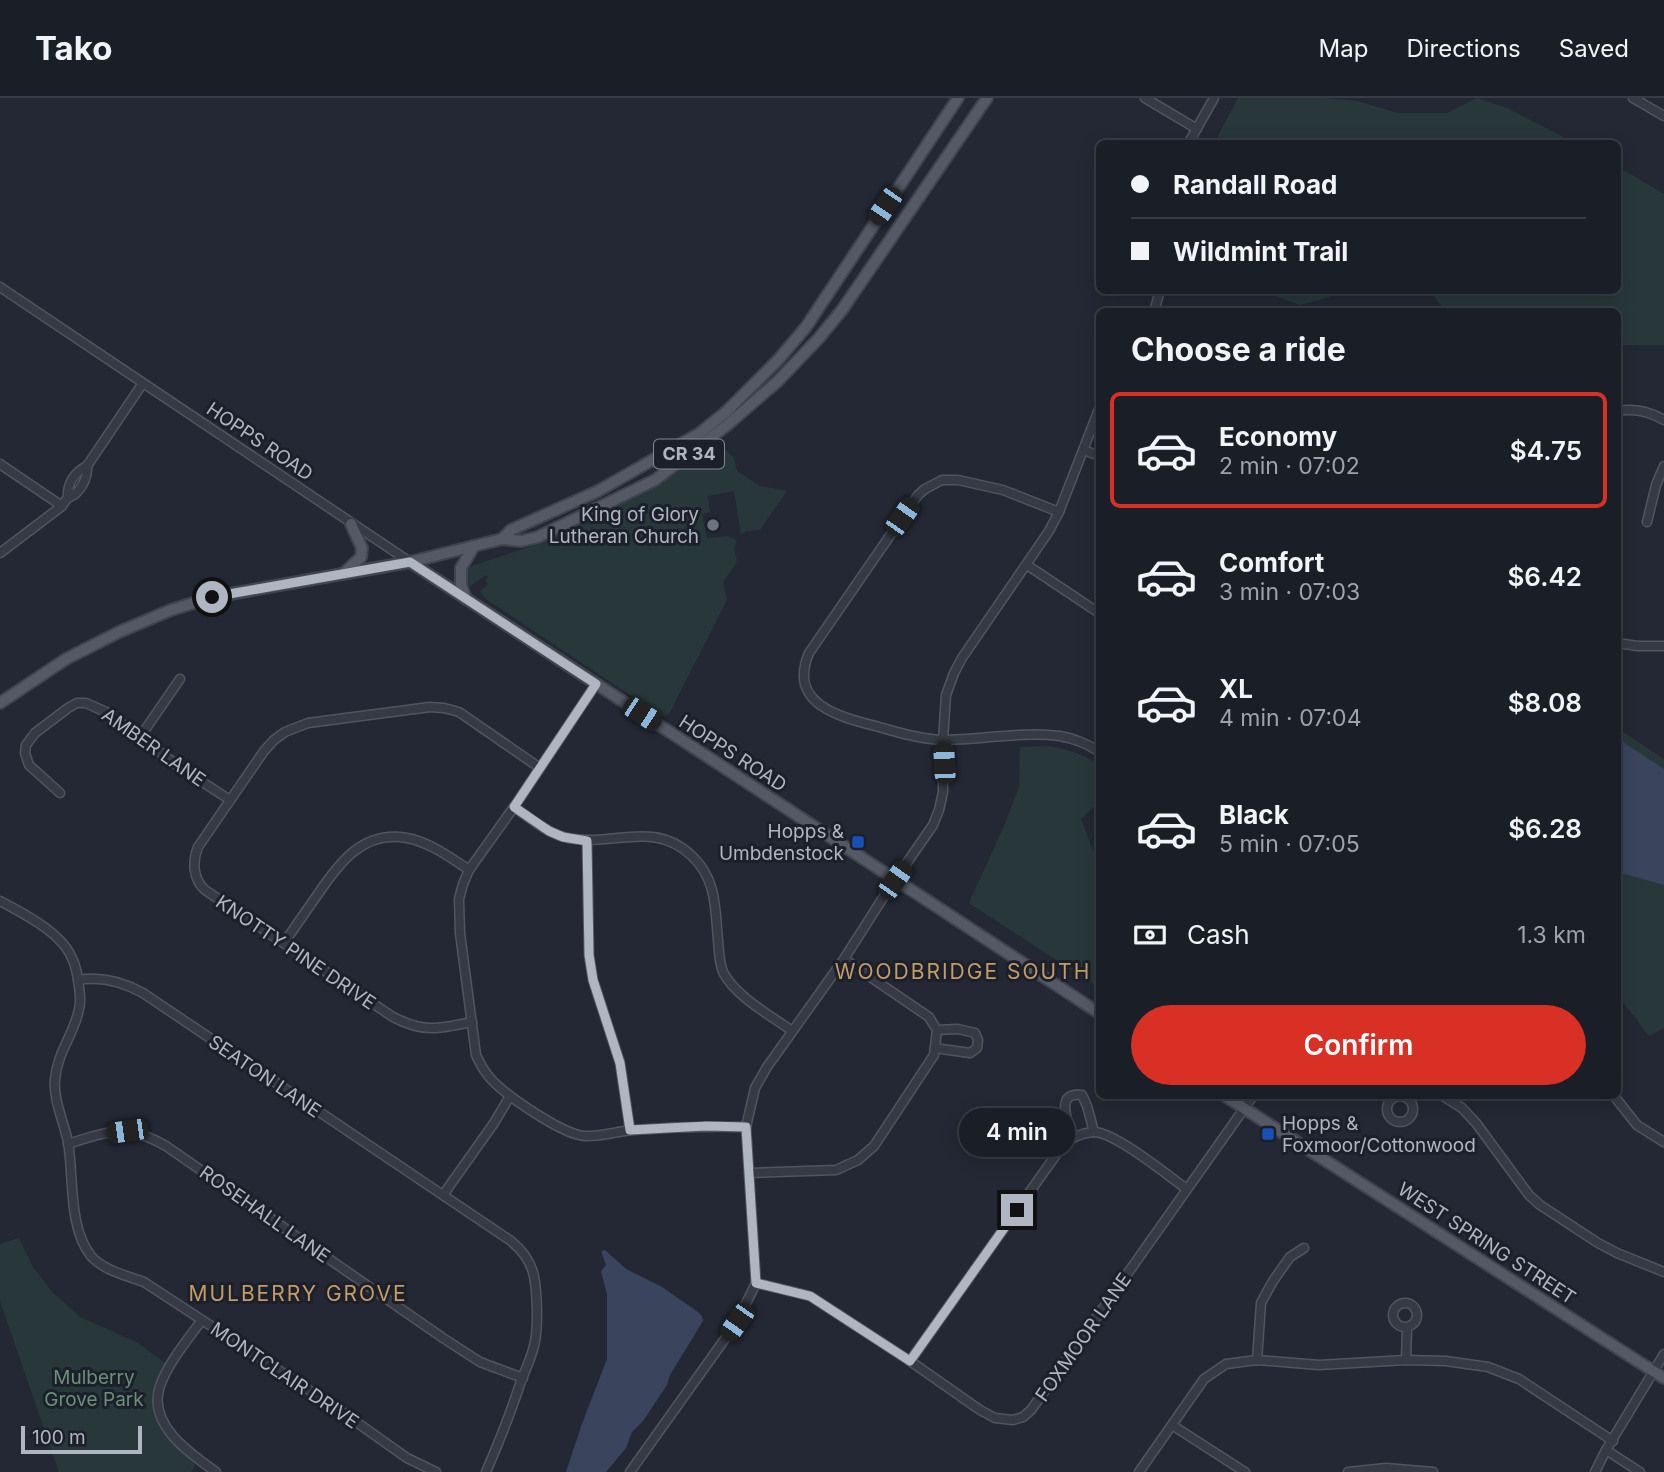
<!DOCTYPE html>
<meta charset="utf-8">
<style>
:root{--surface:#1a1e27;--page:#23272f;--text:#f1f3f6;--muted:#9fa2a7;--line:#383c44;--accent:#d93025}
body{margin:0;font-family:Inter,sans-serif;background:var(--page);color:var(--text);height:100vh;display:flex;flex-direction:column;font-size:26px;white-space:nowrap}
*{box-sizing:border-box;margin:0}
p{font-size:23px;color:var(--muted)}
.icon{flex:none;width:38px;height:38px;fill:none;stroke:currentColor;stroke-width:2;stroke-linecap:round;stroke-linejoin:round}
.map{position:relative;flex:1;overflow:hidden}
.sheet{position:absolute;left:1096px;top:210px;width:525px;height:791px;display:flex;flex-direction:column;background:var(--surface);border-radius:10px;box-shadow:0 4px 18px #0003,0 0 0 2px var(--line)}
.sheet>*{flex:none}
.banner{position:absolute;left:1096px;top:42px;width:525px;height:154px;border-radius:10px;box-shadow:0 4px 18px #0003,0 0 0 2px var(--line);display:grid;align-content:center;height:154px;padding:0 35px;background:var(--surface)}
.scale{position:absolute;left:21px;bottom:18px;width:121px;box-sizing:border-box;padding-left:7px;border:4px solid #b0b5c2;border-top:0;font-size:19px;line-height:24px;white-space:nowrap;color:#b0b5c2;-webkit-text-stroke:5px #1b202a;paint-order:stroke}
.end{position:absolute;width:32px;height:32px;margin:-16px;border:9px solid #b0b5c2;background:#111;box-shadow:0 0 0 4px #111}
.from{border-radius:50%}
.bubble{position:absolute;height:49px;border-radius:24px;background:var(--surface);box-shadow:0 4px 18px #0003,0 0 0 2px var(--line);font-size:23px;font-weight:600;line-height:49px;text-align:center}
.car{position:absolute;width:21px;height:42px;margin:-21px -10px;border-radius:9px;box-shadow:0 0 5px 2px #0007;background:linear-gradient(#222 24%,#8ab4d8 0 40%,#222 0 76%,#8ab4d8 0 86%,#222 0)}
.banner b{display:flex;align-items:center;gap:24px;height:66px;font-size:26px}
.banner b+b{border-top:2px solid var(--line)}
.banner i{width:18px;height:18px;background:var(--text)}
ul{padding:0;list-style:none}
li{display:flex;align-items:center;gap:21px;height:116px;margin:0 14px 10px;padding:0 21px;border:4px solid transparent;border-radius:10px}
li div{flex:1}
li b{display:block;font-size:26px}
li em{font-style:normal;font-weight:600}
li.selected{border-color:var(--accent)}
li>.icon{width:63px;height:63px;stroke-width:1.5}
h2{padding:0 35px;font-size:32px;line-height:84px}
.pay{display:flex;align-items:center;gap:18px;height:77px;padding:0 35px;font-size:26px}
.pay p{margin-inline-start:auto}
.action{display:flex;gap:14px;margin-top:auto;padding:14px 35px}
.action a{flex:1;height:80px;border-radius:42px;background:var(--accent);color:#fff;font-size:28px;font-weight:600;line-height:80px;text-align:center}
header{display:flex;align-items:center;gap:42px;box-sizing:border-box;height:98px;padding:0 35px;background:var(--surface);border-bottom:2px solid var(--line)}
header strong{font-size:33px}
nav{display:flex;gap:38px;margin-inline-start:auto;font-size:24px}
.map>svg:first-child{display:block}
.green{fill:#28383a}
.water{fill:#3a445c}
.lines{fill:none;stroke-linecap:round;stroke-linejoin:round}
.minor-casing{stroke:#505560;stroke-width:11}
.major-casing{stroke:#3f444f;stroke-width:14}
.minor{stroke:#363a45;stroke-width:8}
.major{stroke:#545965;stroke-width:10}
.route{stroke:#b0b5c2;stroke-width:9}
.worship-dot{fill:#6b7280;stroke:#1b202a;stroke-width:2.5}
.transit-dot{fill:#1a4fb4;stroke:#1b202a;stroke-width:2.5}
.labels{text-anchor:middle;stroke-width:6;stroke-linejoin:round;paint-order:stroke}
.shield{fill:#1b202a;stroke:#838894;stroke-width:2}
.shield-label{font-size:18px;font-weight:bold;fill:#b0b5c2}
.street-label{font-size:19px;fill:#b0b5c2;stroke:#1b202a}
.poi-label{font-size:19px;fill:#b0b5c2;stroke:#1b202a;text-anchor:end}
.park-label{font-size:19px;fill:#6b8f77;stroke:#1b202a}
.neighbourhood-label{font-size:21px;letter-spacing:2px;fill:#c59b68;stroke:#1b202a}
</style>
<header>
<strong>Tako</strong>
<nav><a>Map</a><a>Directions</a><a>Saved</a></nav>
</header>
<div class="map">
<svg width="1664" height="1374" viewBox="0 0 1664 1374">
<rect width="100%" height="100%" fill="#232834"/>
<!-- green -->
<g class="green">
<polygon points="1238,0 1326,0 1357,3 1398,15 1447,15 1477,0 1507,10 1575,45 1214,45"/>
<polygon points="1617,68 1664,96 1664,247 1617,247 1617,214 1445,213 1430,193 1617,192"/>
<polygon points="1261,193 1339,192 1339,193 1330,199 1300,207"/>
<polygon points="719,345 734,360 737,373 760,388 787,393 760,432 746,433 741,437 734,393 708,398 710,414 702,416 707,440 728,438 737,443 734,450 737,464 723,484 727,502 670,614 665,619 661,618 486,501 480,493 488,486 485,482 488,479 486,477 470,488 464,484 466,470 544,444 615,410"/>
<polygon points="1617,630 1664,661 1664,930 1649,938 1617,896"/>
<path d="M1050 648C1068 652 1085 656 1099 667V704L1081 721 1099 768V890L969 805 1004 728 1019 689 1020 649Z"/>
<path d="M19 1140 33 1169 52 1194 80 1219 138 1245 165 1265C141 1308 156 1336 193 1362L195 1368 191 1374H59L0 1203V1146Z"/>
</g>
<!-- water -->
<g class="water">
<polygon points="1617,640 1664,671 1664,787 1625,776 1617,776"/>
<polygon points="605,1152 626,1171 662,1189 698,1214 702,1218 703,1223 670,1277 667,1287 643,1323 632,1334 626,1350 606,1374 566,1374 583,1323 607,1261 607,1196 601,1173 606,1167 602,1156 602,1153"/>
</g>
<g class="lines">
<defs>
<g id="minor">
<polyline points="1145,0 1197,31"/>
<polyline points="1633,0 1664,18"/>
<polyline points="1188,46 1214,0"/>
<polyline points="0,189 410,464"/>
<polyline points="1154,214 1160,192"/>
<path d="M1617 313C1634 310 1649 313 1664 322"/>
<polyline points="1084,352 1099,358"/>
<polyline points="0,366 62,408"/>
<path d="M68 399C67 385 75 374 87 368L143 285"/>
<path d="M1059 414 1003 392 958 382H942L925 391 918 397 809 555C787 607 841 619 879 629 900 635 920 641 942 642 980 642 1022 633 1060 638 1072 640 1089 646 1099 654"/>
<polyline points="1647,424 1656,387 1664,368"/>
<path d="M0 455 62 408C68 398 68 401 75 396 83 389 88 378 87 368"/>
<polyline points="1027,467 1099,515"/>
<polyline points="1617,545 1638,548 1664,548"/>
<path d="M596 586 514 709 469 772 463 786 459 801 460 835 476 957C480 966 484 973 490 980 505 997 563 1037 585 1038 601 1039 618 1033 633 1032 671 1029 708 1028 746 1029"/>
<polyline points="140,639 180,581"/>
<polyline points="60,695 29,667 25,655 26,647 35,635 68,610 77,605 86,605 106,614 181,670 230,702"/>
<path d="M514 709C530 720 546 734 564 739 610 751 652 720 692 758 717 782 715 810 718 842 719 853 719 864 723 874 735 898 770 917 792 933"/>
<polyline points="587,743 589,857 593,882 620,965 630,1032"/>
<path d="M0 803C23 815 60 834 71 858 76 867 78 880 79 889 80 896 81 904 79 911 74 937 58 952 55 981 53 1002 64 1024 68 1044 74 1079 68 1129 91 1158 103 1172 127 1178 144 1184L338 1311 407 1360 436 1374"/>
<path d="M284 845C295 829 306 813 318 796 339 765 363 732 407 740 429 744 450 759 469 772"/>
<path d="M78 882C101 878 123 884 143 895L511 1143C537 1164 536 1185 537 1215 537 1226 537 1237 534 1248 531 1260 526 1271 521 1283 511 1314 499 1344 486 1374"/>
<path d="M472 924C439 931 424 935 393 919L205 792C193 781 192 764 198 749L264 653 274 642 285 634 308 625 430 609 444 610 459 614 540 670"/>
<polyline points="935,950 970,955 977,950 978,942 975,935 958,931 937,932"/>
<polyline points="1443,998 1462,1010 1476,1025 1529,1097 1540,1107 1598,1145 1617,1155 1664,1174"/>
<polyline points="1614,998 1637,1027 1664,1044"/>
<circle cx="1400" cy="1011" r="13"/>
<path d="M1073 1039C1068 1025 1054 993 1082 997L1087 1008 1094 1034"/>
<path d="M68 1046C108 1033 128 1026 166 1048L443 1240 480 1264 523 1280"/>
<polyline points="749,1075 836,1072 858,1062 874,1048 934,957 937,932 929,919 844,861"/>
<polyline points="443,1097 494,1025 510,998"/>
<polyline points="756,1185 810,1198 910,1263 980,1312 995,1320 1013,1322 1023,1319 1031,1312 1253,998"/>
<circle cx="1405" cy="1217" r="12"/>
<path d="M202 1222C188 1241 168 1265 160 1288 147 1326 189 1355 216 1374"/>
<polyline points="1257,1262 1261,1205 1273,1183 1290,1159 1304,1150"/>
<polyline points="1406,1262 1407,1229"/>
<path d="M910 1263 1063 1047C1071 1040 1081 1035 1093 1034 1114 1033 1168 1078 1187 1091"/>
<polyline points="1172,1327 1245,1374"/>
<polyline points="1606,1352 1640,1374"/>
<polyline points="630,1374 737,1224 756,1185 746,1029 755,990 767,969 844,861 886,795 933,727 939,712 943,694 943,642 946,597 954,575 962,560 1049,433 1059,414 1099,311"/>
<polyline points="1139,1374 1204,1281 1226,1266 1257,1262 1319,1267 1406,1262 1446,1263 1488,1269 1519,1281 1613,1343"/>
<polyline points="1348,1374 1386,1370 1433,1374"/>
<polyline points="1595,1374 1606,1352 1664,1256"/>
</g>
<g id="major">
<polyline points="502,441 511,432 598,393 700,335 726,314 778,262 806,229 958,0"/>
<polyline points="410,464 1099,915"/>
<polyline points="343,476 361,459 362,450 351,426"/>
<polyline points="466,501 461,487 461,470 474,448"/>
<polyline points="0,605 66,561 119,534 171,512 213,499 410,464 502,441 521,443 538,439 655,382 726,328 778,283 819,240 842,212 987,0"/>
<polyline points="1225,998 1664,1280"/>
</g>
</defs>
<!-- minor casing -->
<use href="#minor" class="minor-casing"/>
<!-- major casing -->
<use href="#major" class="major-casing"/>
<!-- minor -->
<use href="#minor" class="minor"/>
<!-- major -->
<use href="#major" class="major"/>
</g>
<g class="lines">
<!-- route -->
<polyline class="route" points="212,499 410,464 596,586 514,709 549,733 563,739 587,743 589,857 593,882 620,965 630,1032 706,1028 746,1029 756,1185 810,1198 910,1263 1017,1112"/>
</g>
<!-- markers -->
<circle class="worship-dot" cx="713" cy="427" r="7"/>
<g class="transit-dot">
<rect x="851" y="737" width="14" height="14" rx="3.5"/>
<rect x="1261" y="1029" width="14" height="14" rx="3.5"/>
</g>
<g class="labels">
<!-- shield labels -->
<rect class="shield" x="654" y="341.5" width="70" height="29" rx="5"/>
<g class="shield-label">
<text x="689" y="362">CR 34</text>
</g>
<!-- street labels -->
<g class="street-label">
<text transform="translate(260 343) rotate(34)" y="7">HOPPS ROAD</text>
<text transform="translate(154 649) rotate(35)" y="7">AMBER LANE</text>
<text transform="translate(733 655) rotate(33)" y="7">HOPPS ROAD</text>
<text transform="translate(296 854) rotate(34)" y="7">KNOTTY PINE DRIVE</text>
<text transform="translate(265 978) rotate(34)" y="7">SEATON LANE</text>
<text transform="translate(265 1116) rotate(35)" y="7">ROSEHALL LANE</text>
<text transform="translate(1487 1145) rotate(33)" y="7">WEST SPRING STREET</text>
<text transform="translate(1083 1239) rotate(-55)" y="7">FOXMOOR LANE</text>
<text transform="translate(285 1277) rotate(34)" y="7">MONTCLAIR DRIVE</text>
</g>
<!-- poi labels -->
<g class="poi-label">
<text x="699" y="423">King of Glory<tspan x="699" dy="22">Lutheran Church</tspan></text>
<text x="844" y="740">Hopps &amp;<tspan x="844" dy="22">Umbdenstock</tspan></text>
<text x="1282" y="1032" text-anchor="start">Hopps &amp;<tspan x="1282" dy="22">Foxmoor/Cottonwood</tspan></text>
</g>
<!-- park labels -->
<g class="park-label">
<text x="94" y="1286">Mulberry<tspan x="94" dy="22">Grove Park</tspan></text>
</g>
<!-- neighbourhood labels -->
<g class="neighbourhood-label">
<text x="963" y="881">WOODBRIDGE SOUTH</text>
<text x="298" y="1203">MULBERRY GROVE</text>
</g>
</g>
</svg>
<div class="scale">100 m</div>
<i class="end from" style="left:212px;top:499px"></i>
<i class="end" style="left:1017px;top:1112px"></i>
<div class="bubble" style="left:959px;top:1010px;width:116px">4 min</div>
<i class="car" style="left:885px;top:108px;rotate:214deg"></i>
<i class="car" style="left:902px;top:419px;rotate:35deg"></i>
<i class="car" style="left:642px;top:616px;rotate:123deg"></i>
<i class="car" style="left:944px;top:665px;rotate:357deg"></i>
<i class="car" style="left:895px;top:782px;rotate:35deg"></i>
<i class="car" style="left:127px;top:1033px;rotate:262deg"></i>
<i class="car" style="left:737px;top:1224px;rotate:215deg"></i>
<div class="banner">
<b><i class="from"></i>Randall Road</b>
<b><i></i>Wildmint Trail</b>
</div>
<section class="sheet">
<h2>Choose a ride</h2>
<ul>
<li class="selected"><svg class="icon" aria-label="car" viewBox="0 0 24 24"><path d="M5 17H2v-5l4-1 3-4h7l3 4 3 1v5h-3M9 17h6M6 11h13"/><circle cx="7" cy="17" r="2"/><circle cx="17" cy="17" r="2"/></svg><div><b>Economy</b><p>2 min · 07:02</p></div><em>$4.75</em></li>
<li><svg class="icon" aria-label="car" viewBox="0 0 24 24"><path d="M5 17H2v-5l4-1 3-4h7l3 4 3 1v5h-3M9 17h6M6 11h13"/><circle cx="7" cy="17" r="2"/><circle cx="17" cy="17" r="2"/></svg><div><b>Comfort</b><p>3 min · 07:03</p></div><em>$6.42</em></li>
<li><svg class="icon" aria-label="car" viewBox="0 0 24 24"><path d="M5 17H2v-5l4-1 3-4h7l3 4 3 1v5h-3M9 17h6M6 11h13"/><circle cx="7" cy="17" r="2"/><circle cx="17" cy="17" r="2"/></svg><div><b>XL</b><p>4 min · 07:04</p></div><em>$8.08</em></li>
<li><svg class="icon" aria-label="car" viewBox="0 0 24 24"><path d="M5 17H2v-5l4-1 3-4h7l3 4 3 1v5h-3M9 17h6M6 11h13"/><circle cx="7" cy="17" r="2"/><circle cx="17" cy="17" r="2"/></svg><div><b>Black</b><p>5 min · 07:05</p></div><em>$6.28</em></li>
</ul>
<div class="pay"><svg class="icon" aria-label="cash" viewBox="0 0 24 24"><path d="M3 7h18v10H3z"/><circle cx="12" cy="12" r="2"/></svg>Cash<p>1.3 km</p></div>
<div class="action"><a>Confirm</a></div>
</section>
</div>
